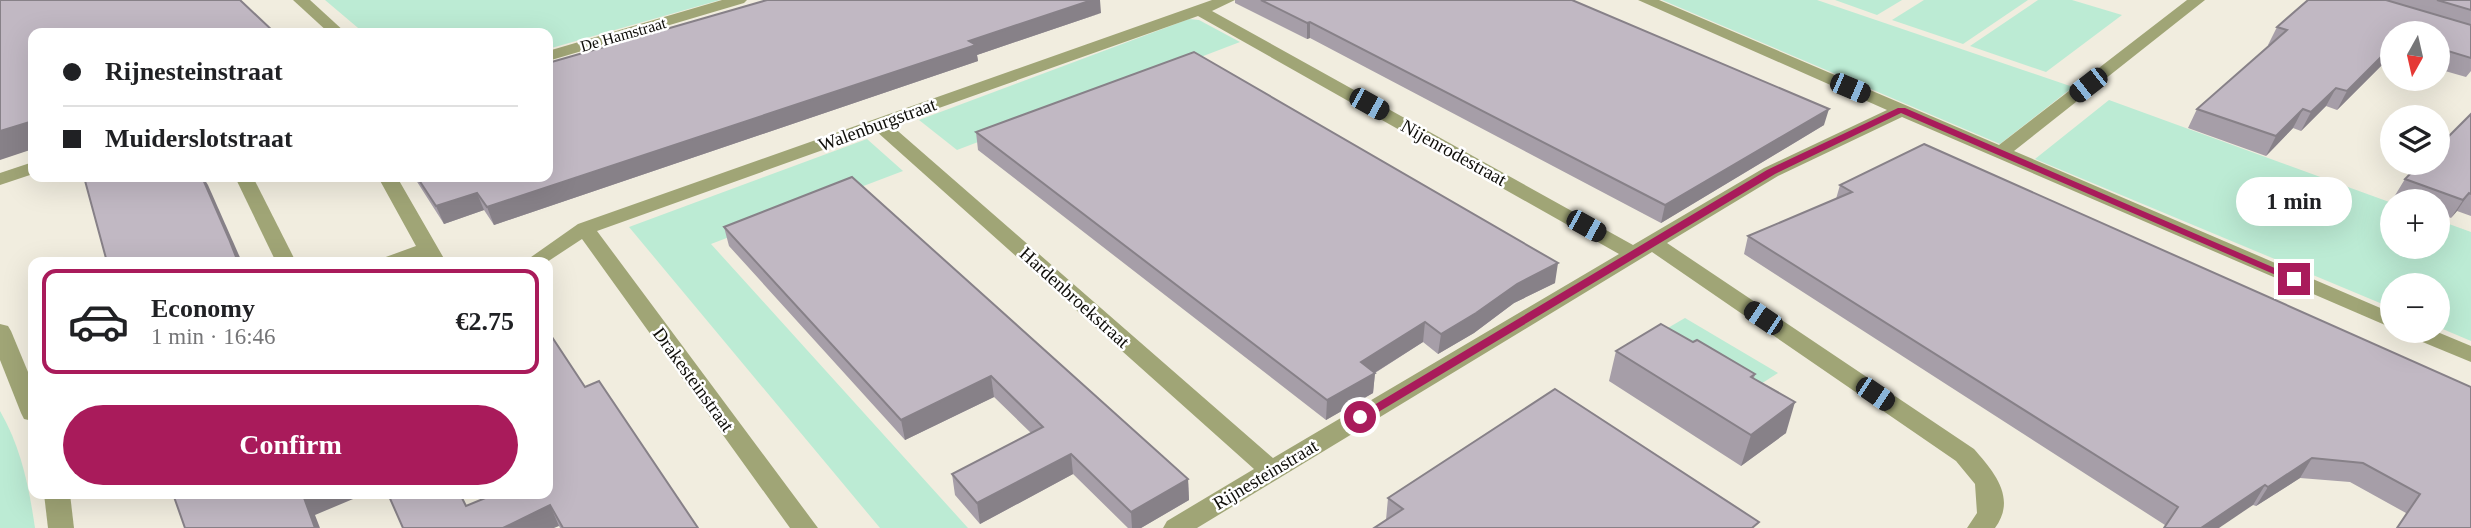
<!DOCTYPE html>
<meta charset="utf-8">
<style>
:root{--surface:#fff;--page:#f6f6f6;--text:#202124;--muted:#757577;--line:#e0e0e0;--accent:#a91b5b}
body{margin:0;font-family:"Times New Roman",serif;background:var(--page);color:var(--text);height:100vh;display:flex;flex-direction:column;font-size:26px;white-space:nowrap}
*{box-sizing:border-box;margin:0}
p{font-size:23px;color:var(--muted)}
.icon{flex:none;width:38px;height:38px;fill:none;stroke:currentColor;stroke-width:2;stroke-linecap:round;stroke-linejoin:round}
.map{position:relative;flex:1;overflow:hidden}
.panel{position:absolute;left:28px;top:257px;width:525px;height:242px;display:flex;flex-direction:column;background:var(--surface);border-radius:14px;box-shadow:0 7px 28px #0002}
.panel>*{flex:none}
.guide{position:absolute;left:28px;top:28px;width:525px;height:154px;border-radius:14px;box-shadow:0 7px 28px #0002;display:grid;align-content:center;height:154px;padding:0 35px;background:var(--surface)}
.needle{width:46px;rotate:188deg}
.buttons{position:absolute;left:2380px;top:21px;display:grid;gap:14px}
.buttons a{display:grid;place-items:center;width:70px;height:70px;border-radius:50%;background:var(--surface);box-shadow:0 7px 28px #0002;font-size:35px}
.end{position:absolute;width:32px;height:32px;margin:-16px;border:9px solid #a91b5b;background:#fff;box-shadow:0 0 0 4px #fff}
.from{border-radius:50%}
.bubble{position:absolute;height:49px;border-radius:24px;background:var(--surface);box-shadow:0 7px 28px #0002;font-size:23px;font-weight:700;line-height:49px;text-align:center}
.car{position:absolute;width:21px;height:42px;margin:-21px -10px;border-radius:9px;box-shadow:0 0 5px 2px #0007;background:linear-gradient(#222 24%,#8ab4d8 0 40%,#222 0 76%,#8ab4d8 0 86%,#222 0)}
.guide b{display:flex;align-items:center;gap:24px;height:66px;font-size:26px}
.guide b+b{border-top:2px solid var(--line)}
.guide i{width:18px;height:18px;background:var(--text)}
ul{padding:12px 0 0;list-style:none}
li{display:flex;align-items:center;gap:21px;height:105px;margin:0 14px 10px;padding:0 21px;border:4px solid transparent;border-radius:14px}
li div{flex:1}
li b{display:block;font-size:26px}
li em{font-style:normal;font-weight:700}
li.active{border-color:var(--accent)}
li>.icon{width:63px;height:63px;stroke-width:1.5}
.primary-button{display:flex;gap:14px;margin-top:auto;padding:14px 35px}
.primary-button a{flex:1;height:80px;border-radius:42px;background:var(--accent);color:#fff;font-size:28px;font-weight:700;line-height:80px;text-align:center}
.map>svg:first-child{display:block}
.green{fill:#bcebd4}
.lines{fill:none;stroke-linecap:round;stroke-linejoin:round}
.minor{fill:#a0a576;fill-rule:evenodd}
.wall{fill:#a69ea8}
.shaded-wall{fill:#878188}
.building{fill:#c1b8c3;stroke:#878188;stroke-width:2}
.route{fill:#a91b5b}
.labels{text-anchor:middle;stroke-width:5;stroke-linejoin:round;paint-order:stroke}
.far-street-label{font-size:16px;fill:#0f0e0a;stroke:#fff}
.street-label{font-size:19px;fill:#0f0e0a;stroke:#fff}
</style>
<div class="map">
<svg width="2471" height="528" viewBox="0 0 2471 528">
<rect width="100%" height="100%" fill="#f1eddf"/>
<!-- green -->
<g class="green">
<polygon points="325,0 720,0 548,49 548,33 364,33"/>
<polygon points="1662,0 1817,0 2073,87 2000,144"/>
<polygon points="1835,0 1902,0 1877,15"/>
<polygon points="1924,0 2028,0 1963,44 1892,20"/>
<polygon points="2038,0 2072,0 2122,15 2046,72 1970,46"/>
<polygon points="1189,19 1199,20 1240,42 957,150 919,120"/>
<polygon points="2109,100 2392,203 2392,247 2438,247 2438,220 2471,232 2471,341 2438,327 2438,285 2392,285 2392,308 2035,159"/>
<polygon points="867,139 903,171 711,244 968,528 880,528 629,227"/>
<polygon points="1685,318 1778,373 1745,394 1654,336"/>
<path d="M0 411C21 447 29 487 35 528H0Z"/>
</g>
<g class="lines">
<!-- minor -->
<g class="minor">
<polygon points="293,0 310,0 346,33 329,33"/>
<polygon points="722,0 747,0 744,3 548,61 548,51"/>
<path d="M1212 0H1235L1212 11 1633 245 1764 168 1887 110 1638 0H1659L1999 145 2187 0H2205L2014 151 2392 313V328L1902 117 1778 176 1667 243 1974 449C1994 472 2017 498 1995 528H1967L1977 513 1975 484 1956 461 1652 252 1197 528H1163L1167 521 1254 469 876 131 597 231 818 528H790L582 239 547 262H524L578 224ZM1198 16 1619 254 1273 458 891 125Z"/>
<polygon points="33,162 33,174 0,185 0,173"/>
<polygon points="235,177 253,177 296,262 276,262"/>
<polygon points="378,177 397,177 446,262 426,262 423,257 408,262 380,262 383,258 416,246"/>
<polygon points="0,324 8,326 11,331 33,384 33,421 24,419 21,413 0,360"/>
<polygon points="2405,331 2435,331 2471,346 2471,362 2408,336"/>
<polygon points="44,494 70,494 74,528 48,528"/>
</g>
</g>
<!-- wall -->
<g class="wall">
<polygon points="1235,0 1572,0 1824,125 1661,223 1310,38 1307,39 1235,3"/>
<polygon points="2308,0 2471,0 2471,71 2466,77 2438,69 2438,33 2392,33 2392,55 2337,110 2326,106 2301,131 2293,128 2266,156 2188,128 2197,109 2270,45 2268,45 2277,27"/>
<polygon points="1101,13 977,55 978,61 494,225 484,210 444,224 414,177 548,177"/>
<polygon points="2471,114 2471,216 2457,211 2451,218 2438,213 2438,201 2405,201 2394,197 2405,179"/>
<polygon points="976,132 1555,283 1514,303 1474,333 1438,354 1423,342 1375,373 1373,393 1326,420 978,150"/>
<polygon points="1924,144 2471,528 2406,513 2350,482 2300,478 2256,506 2253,505 2165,525 1744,254 1748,236 1836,199 1840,185"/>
<polygon points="724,227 1188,479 1189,500 1141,528 1128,528 1073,474 980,524 955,495 952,474 1031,433 994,397 905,440 729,246"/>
<polygon points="1693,342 1755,374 1754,378 1786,433 1741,466 1609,381 1616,351"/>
<polygon points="585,387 698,528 560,528 559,526 466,506 548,494"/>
<polygon points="1388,498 1759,522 1386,520"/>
</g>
<!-- shaded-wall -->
<g class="shaded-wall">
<polygon points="1092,0 1100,0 1101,13 977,55 978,61 494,225 487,207 969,41"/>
<polygon points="1310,22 1310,38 1307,39 1307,23"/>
<polygon points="2392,46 2392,55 2337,110 2347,91"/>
<polygon points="2336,88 2326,106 2301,131 2311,112"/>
<polygon points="1829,109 1824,125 1661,223 1665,205"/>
<polygon points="2303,109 2293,128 2266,156 2276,136"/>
<polygon points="33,121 33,149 0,160 0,131"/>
<polygon points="202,177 203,177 208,185 242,262 238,262"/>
<polygon points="477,193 484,210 444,224 436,206"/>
<polygon points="2469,193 2457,211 2451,218 2463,200"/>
<polygon points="1558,263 1555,283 1514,303 1474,333 1438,354 1441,334 1517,284"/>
<polygon points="1425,322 1423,342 1371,375 1375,373 1373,393 1326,420 1327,400 1361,362"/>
<polygon points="991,376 994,397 905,440 901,420"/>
<polygon points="1795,402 1786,433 1741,466 1751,435"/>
<polygon points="1071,454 1073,474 980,524 977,503"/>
<polygon points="2312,458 2300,478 2256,506 2268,487"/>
<polygon points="1188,479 1189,500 1141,528 1132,528 1131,512"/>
<polygon points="2265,485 2253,505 2219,528 2201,528"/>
<polygon points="306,494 365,494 315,515 320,528 315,528 303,495"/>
<polygon points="550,505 559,526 554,528 503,528"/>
</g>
<!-- building -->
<g class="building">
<polygon points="0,0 240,0 275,33 33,33 33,121 0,131"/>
<polygon points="767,0 1092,0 969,41 976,45 487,207 477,193 436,206 417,177 548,177 548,63"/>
<polygon points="1261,0 1572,0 1829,109 1665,205 1310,22 1307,23"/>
<polygon points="2308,0 2386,0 2471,25 2471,58 2438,48 2438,33 2392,33 2392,46 2347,91 2336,88 2311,112 2303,109 2276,136 2197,109 2287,30 2277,27"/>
<polygon points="2437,0 2471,0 2471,10"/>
<polygon points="1194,52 1558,263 1517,284 1476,313 1441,334 1425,322 1361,362 1375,373 1327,400 976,132"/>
<polygon points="2471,114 2471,194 2469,193 2463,200 2405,179 2421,163 2438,163 2438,147"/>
<polygon points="1924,144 2471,387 2471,528 2397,528 2420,494 2363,463 2312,458 2268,487 2265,485 2201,528 2164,528 2178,507 1748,236 1852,192 1840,185"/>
<polygon points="84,177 202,177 229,239 238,262 107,262"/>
<polygon points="852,177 1188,479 1131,512 1071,454 977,503 952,474 1043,427 991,376 901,420 724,227"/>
<polygon points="1661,324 1693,342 1697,340 1755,374 1751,377 1795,402 1751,435 1616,351"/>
<polygon points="548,331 585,387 599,381 698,528 563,528 550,505 503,528 403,528 388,494 460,494 466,506 495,494 548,494"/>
<polygon points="1555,389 1759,522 1752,528 1374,528 1403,509 1388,498"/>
<polygon points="173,494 306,494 303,495 315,528 185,528"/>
</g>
<!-- route -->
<polygon class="route" points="1898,108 1905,108 2300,279 2290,281 1901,113 1775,174 1365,420 1356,420 1354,417 1767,170"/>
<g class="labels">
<!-- far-street labels -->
<g class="far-street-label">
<text transform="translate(623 34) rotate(-16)" y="6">De Hamstraat</text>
</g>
<!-- street labels -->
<g class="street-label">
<text transform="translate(877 124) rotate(-20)" y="7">Walenburgstraat</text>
<text transform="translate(1454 152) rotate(29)" y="7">Nijenrodestraat</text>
<text transform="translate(1075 297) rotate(42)" y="7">Hardenbroekstraat</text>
<text transform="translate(694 379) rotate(54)" y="7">Drakesteinstraat</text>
<text transform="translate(1265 474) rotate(-31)" y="7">Rijnesteinstraat</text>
</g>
</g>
</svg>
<div class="buttons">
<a><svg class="needle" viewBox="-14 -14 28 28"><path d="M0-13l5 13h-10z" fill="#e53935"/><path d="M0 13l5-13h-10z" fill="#757577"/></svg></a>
<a><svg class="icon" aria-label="layers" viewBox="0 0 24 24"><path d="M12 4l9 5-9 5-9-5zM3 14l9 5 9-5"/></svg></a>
<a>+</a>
<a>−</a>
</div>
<i class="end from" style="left:1360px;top:417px"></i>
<i class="end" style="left:2294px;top:279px"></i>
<div class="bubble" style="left:2236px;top:177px;width:116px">1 min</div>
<i class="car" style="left:2088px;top:85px;rotate:232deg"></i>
<i class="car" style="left:1850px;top:88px;rotate:113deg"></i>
<i class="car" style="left:1369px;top:104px;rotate:119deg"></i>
<i class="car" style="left:1586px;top:226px;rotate:119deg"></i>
<i class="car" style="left:1763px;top:318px;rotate:304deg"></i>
<i class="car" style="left:1875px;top:394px;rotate:124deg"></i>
<div class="guide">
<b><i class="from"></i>Rijnesteinstraat</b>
<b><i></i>Muiderslotstraat</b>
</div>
<section class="panel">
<ul>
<li class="active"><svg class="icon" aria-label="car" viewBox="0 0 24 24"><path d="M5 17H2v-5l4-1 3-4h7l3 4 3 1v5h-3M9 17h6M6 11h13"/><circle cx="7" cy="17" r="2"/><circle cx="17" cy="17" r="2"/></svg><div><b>Economy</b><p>1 min · 16:46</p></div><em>€2.75</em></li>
</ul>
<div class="primary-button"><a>Confirm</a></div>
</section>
</div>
